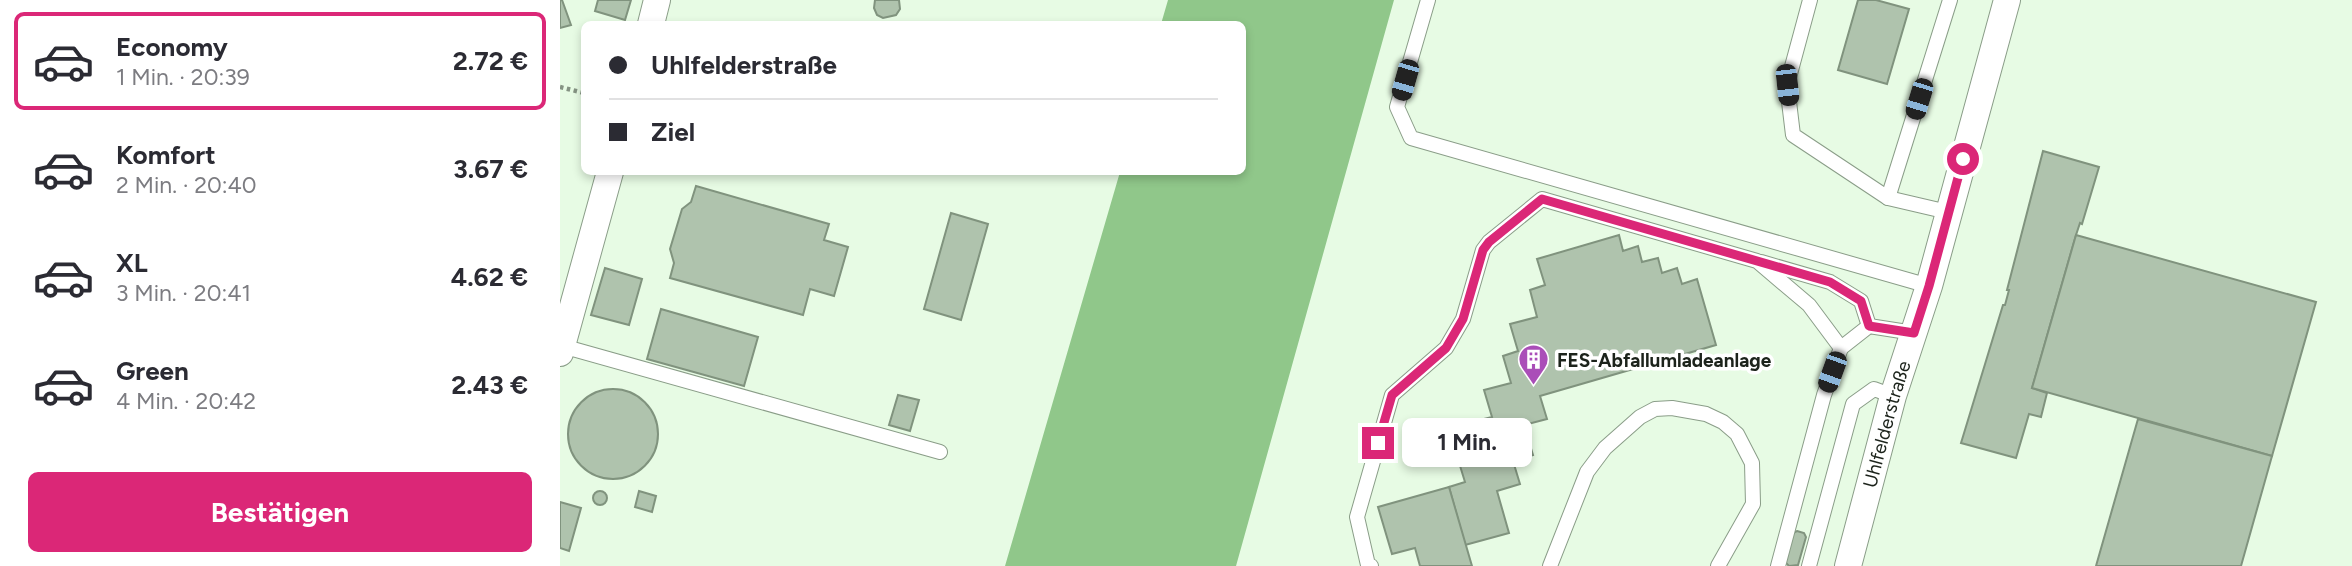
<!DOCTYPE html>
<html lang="de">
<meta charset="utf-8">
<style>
:root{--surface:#fff;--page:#f2f2f3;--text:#2b2b33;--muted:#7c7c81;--line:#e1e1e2;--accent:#db2777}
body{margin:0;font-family:Figtree,sans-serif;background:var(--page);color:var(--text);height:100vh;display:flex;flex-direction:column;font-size:26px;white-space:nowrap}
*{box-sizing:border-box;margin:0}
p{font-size:23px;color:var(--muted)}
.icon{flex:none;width:38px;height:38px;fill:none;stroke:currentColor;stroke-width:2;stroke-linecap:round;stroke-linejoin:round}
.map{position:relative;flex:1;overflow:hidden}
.sheet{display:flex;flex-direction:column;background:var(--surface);width:560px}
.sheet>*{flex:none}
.banner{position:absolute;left:21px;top:21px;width:665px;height:154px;border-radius:10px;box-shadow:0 4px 10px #0003;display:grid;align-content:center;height:154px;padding:0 28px;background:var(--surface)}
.end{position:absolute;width:32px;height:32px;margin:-16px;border:9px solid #db2777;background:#fff;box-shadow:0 0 0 4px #fff}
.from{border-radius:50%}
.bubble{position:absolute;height:49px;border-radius:10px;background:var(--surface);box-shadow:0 4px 10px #0003;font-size:23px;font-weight:700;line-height:49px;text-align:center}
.car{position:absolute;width:21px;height:42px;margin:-21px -10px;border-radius:9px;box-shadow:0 0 5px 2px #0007;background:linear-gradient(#222 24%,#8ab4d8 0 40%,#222 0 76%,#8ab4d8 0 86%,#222 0)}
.banner b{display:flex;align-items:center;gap:24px;height:66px;font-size:26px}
.banner b+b{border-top:2px solid var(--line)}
.banner i{width:18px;height:18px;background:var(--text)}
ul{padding:12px 0 0;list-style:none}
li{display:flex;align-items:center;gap:21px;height:98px;margin:0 14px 10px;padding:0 14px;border:4px solid transparent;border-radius:10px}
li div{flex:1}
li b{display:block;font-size:26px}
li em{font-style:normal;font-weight:700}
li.current{border-color:var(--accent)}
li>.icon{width:63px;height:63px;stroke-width:1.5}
.action{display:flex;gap:14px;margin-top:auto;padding:14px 28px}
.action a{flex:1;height:80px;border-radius:10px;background:var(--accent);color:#fff;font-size:28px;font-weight:700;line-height:80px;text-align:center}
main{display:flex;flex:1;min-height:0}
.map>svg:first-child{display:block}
.water{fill:#90c78a}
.building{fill:#afc3ad;stroke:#80937e;stroke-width:2}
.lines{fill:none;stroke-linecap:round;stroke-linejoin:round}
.lane-casing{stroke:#8a9d88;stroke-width:16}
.street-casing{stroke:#8a9d88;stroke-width:28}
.path{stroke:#859383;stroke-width:4.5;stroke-dasharray:3.5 3.5;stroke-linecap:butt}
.lane{stroke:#fff;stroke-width:14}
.street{stroke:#fff;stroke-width:26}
.route{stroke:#db2777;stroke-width:9}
.labels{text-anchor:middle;stroke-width:7;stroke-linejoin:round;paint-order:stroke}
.poi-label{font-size:19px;font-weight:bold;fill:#1c231b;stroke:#fff;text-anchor:start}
.street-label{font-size:19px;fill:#1c231b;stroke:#fff}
</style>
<main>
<section class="sheet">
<ul>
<li class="current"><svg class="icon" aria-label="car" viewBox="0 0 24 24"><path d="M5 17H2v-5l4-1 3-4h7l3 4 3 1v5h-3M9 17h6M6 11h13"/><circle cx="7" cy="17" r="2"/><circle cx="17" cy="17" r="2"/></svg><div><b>Economy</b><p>1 Min. · 20:39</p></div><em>2.72 €</em></li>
<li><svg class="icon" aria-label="car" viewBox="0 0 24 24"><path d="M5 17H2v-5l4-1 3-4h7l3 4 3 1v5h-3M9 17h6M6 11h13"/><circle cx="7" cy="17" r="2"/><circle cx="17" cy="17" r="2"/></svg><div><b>Komfort</b><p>2 Min. · 20:40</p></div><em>3.67 €</em></li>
<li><svg class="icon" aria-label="car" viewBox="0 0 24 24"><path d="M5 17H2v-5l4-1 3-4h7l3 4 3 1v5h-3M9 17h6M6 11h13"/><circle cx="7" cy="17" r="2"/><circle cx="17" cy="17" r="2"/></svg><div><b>XL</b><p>3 Min. · 20:41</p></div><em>4.62 €</em></li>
<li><svg class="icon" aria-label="car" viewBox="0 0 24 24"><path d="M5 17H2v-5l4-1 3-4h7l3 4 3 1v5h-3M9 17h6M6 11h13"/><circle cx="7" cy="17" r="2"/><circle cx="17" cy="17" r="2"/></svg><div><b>Green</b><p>4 Min. · 20:42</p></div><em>2.43 €</em></li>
</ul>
<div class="action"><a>Bestätigen</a></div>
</section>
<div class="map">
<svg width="1792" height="566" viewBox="0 0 1792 566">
<rect width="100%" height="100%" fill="#e7fbe4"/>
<!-- water -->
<polygon class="water" points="608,0 834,0 676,566 445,566 560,172 682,172 682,24 601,24"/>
<!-- building -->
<g class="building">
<polygon points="0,0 2,0 11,25 0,28"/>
<polygon points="38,0 71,0 65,20 35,11"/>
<polygon points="315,0 339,0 340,9 336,15 323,18 317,15 314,8"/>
<polygon points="1298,0 1316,0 1349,9 1327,84 1278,70"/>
<polygon points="1483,151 1539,167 1522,224 1520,223 1516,235 1472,388 1487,393 1481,417 1469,414 1456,458 1401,443 1443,305 1445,305 1449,290 1447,290"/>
<polygon points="136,186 269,224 264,240 288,247 274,296 250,289 243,315 110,278 114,263 110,249 122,209 131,202"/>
<polygon points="391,213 428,224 401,320 364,309"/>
<polygon points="1059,235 1063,251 1078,246 1082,262 1098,258 1102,273 1117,268 1122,284 1137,279 1156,345 980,396 987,419 964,425 973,455 953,461 960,484 937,491 949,533 905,545 889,487 905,482 897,456 924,448 916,421 932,417 924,390 951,383 943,356 958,351 950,324 977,317 970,290 985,285 977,259"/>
<polygon points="1516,235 1756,302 1712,456 1472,388"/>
<polygon points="45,268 82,279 69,325 31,315"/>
<polygon points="101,309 198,337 184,386 87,359"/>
<circle cx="53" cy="434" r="45"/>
<polygon points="338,395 359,400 350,431 329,425"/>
<polygon points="1578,419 1712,456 1681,566 1536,566"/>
<polygon points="889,487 912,566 860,566 855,548 832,554 818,507"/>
<circle cx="40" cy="498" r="7"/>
<polygon points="79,491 96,496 92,512 75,507"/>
<polygon points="0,502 21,508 9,551 0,548"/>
<polygon points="1237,531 1244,533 1246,537 1238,565 1229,566 1225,562 1233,533"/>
</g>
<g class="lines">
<defs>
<g id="lane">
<polyline points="868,0 837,107 851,138 1369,286"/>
<polyline points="1250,0 1227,85 1233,135 1328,198"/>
<polyline points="1388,212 1328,198 1390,0"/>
<polyline points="1201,262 1270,282 1301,301 1309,326"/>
<polyline points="2,346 380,452"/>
<polyline points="811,566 808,565 797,517 832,395 886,348 903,319 923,250 929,242 982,199 1197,261 1249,305 1281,348"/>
<polyline points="990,566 1027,472 1045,448 1080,417 1095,409 1112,408 1146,414 1163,422 1177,434 1192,463 1193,504 1158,566"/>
<polyline points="1218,566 1264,395 1281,348 1309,326 1354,333"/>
<polyline points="1249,566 1293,404 1314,389 1333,396"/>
</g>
<g id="street">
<polyline points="91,24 97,0"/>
<polyline points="0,353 50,172"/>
<path id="s1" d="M1288 566 1333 396 1369 286 1447 0"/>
</g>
</defs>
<!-- lane casing -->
<use href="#lane" class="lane-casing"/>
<!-- street casing -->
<use href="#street" class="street-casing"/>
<!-- path -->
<polyline class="path" points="0,87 24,93"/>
<!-- lane -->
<use href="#lane" class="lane"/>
<!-- street -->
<use href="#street" class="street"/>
</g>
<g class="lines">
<!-- route -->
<polyline class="route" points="818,443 832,395 886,348 903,319 923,250 929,242 982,199 1270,282 1301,301 1309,326 1354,333 1369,286 1403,159"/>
</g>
<!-- icons -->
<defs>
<symbol id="building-pin" viewBox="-11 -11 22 30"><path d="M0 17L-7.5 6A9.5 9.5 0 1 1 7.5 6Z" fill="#aa4eb8" stroke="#fff"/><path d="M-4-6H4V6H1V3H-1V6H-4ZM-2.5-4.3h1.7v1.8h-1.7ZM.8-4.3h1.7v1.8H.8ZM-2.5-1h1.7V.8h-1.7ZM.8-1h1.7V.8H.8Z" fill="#fff"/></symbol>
</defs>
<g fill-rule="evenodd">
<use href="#building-pin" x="956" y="342" width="35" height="47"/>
</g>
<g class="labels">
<!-- poi labels -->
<g class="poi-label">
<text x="997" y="367">FES-Abfallumladeanlage</text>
</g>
<!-- street labels -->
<g class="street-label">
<text dy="7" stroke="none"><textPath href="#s1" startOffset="147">Uhlfelderstraße</textPath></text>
</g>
</g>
</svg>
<i class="end from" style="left:1403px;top:159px"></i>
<i class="end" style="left:818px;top:443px"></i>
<div class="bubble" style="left:842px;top:418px;width:130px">1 Min.</div>
<i class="car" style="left:845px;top:80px;rotate:196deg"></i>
<i class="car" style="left:1227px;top:85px;rotate:174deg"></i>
<i class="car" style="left:1359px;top:99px;rotate:197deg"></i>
<i class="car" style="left:1272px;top:372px;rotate:200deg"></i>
<div class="banner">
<b><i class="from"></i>Uhlfelderstraße</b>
<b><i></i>Ziel</b>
</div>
</div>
</main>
